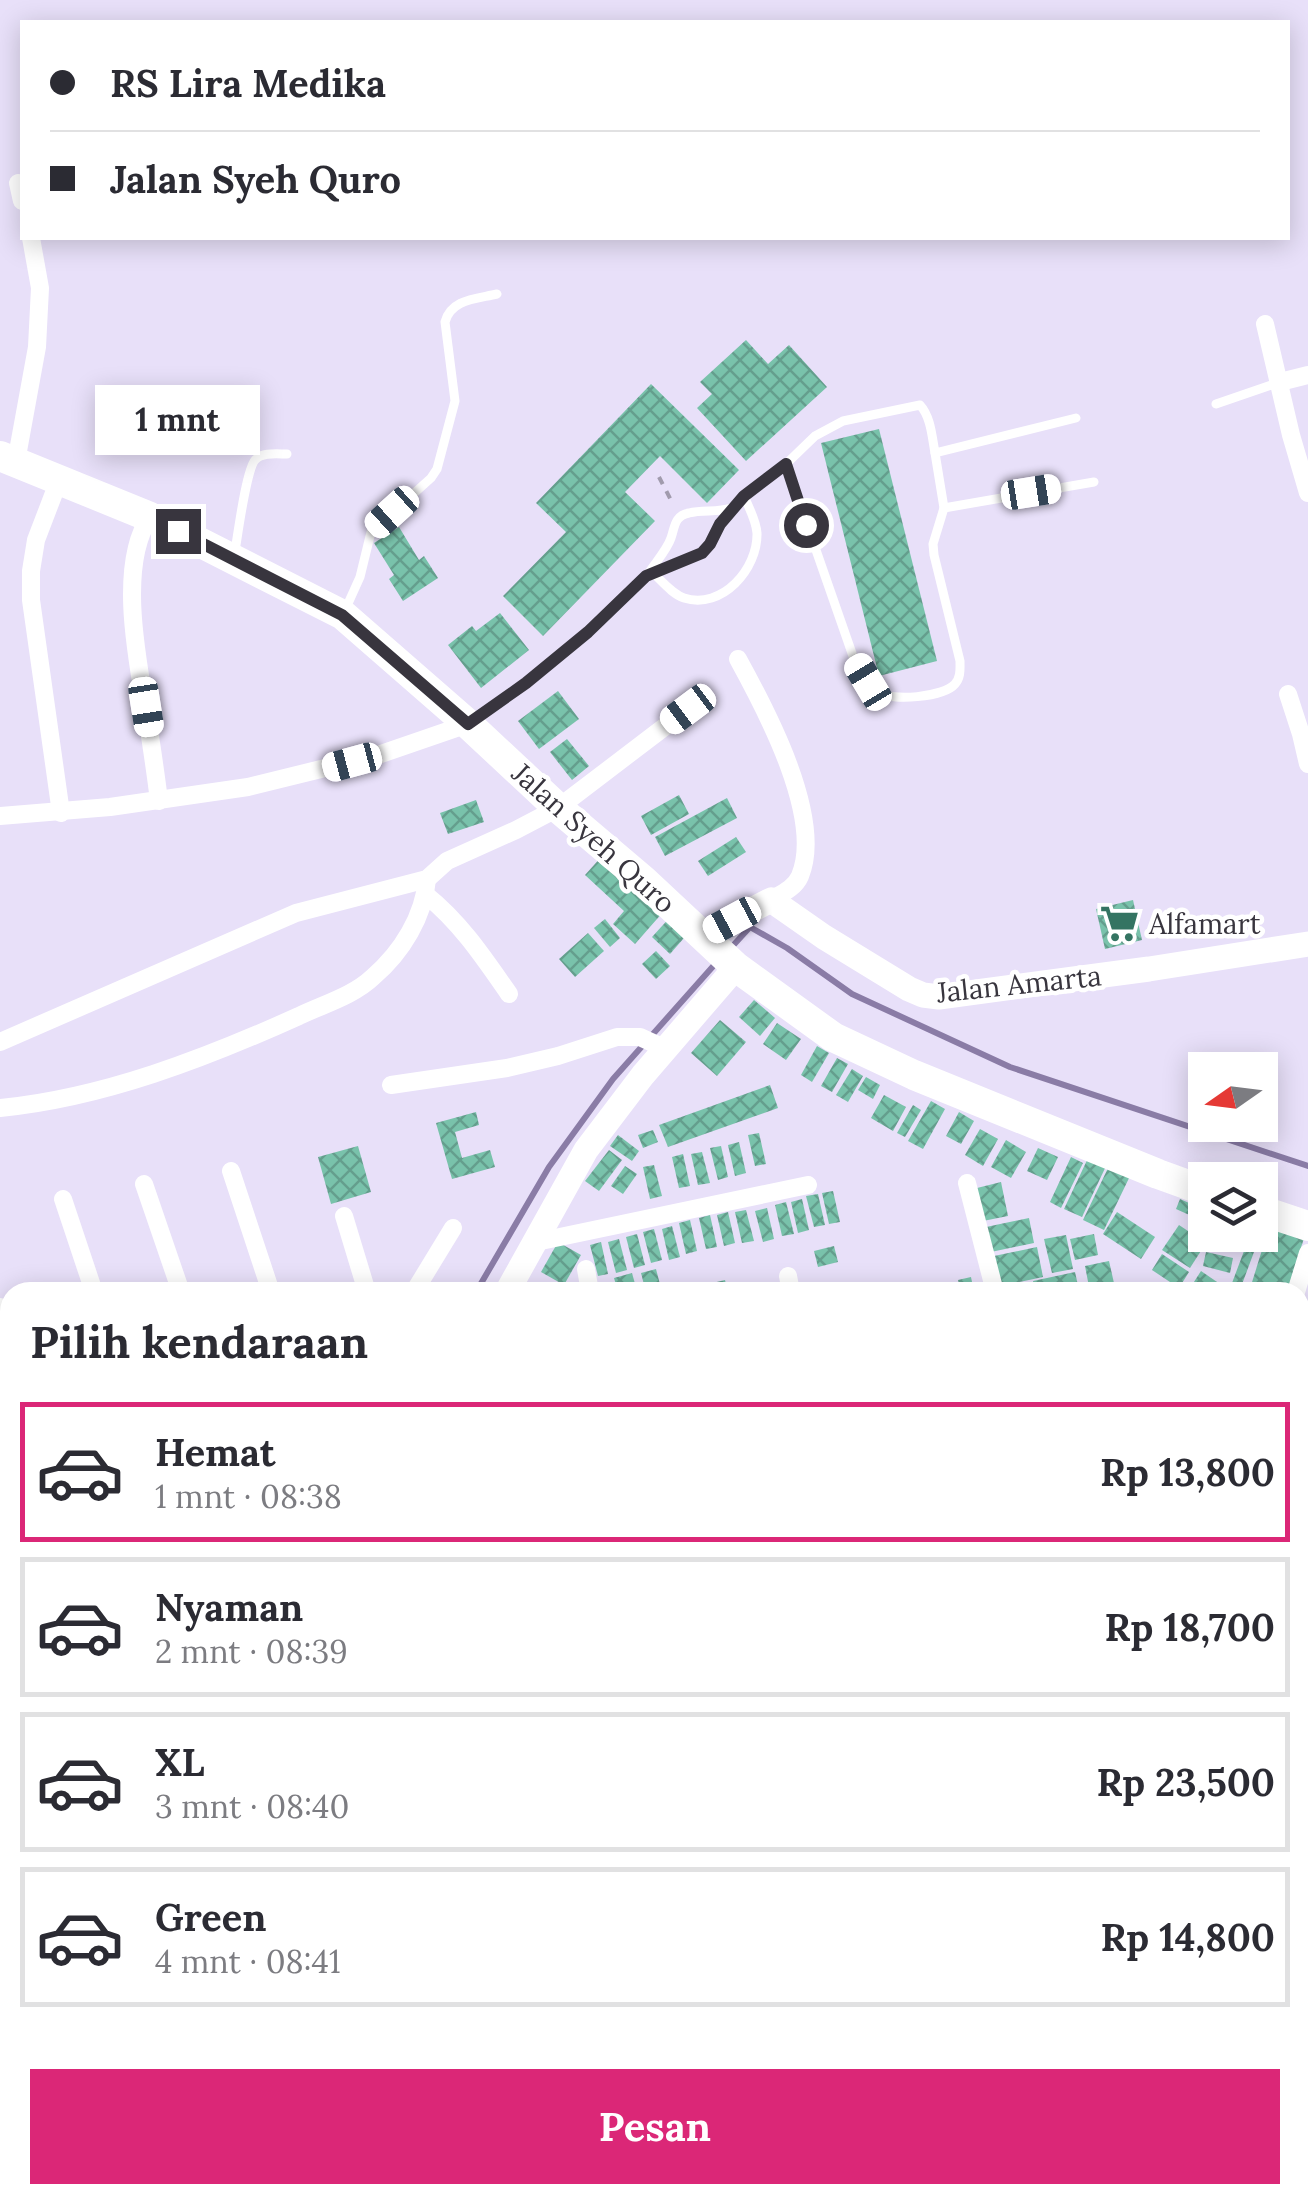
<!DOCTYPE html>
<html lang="id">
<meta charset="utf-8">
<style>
:root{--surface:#fff;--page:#f7f7f7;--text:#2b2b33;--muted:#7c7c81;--line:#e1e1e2;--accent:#db2777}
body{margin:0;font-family:Lora,serif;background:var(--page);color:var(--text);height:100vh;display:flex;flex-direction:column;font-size:38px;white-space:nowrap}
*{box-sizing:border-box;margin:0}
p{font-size:32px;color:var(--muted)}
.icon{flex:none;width:55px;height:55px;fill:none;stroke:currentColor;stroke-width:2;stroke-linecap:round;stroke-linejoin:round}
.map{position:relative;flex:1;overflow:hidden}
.sheet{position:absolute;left:0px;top:1282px;width:1310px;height:922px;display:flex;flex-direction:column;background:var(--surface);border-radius:30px 30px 0 0;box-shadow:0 5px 25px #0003}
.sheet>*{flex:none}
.top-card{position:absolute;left:20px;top:20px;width:1270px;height:220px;border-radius:0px;box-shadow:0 5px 25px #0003;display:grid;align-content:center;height:220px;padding:0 30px;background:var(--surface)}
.needle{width:65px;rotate:256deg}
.tools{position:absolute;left:1188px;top:1052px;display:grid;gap:20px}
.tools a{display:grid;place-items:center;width:90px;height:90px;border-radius:0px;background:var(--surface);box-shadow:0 5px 25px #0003;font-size:50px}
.end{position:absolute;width:45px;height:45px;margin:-22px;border:12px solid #38353e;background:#fff;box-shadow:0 0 0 5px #fff}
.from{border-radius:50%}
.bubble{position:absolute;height:70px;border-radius:0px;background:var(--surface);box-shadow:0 5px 25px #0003;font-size:32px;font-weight:700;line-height:70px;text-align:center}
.car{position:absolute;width:30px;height:60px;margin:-30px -15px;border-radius:12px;box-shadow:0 0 8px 2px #0007;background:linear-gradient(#fff 24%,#345 0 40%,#fff 0 76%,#345 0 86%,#fff 0)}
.top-card b{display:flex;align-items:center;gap:35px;height:95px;font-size:38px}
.top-card b+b{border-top:2px solid var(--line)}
.top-card i{width:25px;height:25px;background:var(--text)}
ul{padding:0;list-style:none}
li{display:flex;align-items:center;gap:30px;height:140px;margin:0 20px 15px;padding:0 10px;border:5px solid var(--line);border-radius:0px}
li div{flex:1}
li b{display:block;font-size:38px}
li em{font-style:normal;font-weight:700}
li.active{border-color:var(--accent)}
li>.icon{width:90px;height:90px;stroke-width:1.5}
h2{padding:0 30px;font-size:45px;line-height:120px}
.button{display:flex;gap:20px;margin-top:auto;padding:20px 30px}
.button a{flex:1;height:115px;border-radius:0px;background:var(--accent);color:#fff;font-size:40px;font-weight:700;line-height:115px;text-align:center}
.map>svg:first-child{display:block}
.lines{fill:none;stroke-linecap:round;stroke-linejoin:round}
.stream{stroke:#8a7ca6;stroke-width:6}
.building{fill:url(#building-cross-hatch)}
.path{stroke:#a19bad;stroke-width:4;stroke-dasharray:8 8;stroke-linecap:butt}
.lane{stroke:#fff;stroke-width:9}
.street{stroke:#fff;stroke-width:18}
.secondary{stroke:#fff;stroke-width:25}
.primary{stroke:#fff;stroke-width:30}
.route{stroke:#38353e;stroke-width:12}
.labels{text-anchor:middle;stroke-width:9;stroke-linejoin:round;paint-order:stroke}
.street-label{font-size:28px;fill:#38353e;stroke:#fff}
.poi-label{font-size:28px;fill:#38353e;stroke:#fff;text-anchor:start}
</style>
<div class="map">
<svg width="1308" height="2203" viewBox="0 0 1308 2203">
<defs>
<pattern id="building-cross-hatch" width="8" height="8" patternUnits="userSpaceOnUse" patternTransform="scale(2.5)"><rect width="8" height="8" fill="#79c2ab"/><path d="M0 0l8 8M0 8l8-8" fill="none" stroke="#649e8d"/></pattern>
</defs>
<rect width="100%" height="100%" fill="#e8e0f9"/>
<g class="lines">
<!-- stream -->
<g class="stream">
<polyline points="728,951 750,927 787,948 852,994 1010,1067 1308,1166"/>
<polyline points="476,1292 549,1167 613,1079 716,963"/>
<polyline points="0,2118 10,2101"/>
</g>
</g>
<!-- building -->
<g class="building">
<polygon points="746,340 768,364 789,345 827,387 746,461 697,408 712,394 700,382"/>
<polygon points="651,384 739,470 707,503 660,456 625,492 655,521 543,636 503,596 566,532 536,503"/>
<polygon points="879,429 937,661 879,676 821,443"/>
<polygon points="399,527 419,560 424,556 438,578 403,601 389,579 394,575 374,543"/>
<polygon points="500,613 529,650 481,688 448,645 472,626 476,631"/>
<polygon points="558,691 579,719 539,749 518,721"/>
<polygon points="567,739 589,766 572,780 550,752"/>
<polygon points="679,795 689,814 651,835 641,816"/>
<polygon points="727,798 737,818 665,856 655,837"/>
<polygon points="476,800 484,822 448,834 440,813"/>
<polygon points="736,837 746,852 708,876 698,861"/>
<polygon points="603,855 664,911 635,944 613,924 624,911 585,875"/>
<polygon points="1133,900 1142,940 1105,949 1096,909"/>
<polygon points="673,914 691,930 670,954 652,937"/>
<polygon points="605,919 620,938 610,947 594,928"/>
<polygon points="588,933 604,951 575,977 559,959"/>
<polygon points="656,951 670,966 656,979 642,964"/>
<polygon points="754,1000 775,1018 760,1036 739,1017"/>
<polygon points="720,1020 746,1042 717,1076 691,1053"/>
<polygon points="777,1023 801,1039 786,1060 763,1044"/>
<polygon points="817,1046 829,1053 812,1082 801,1075"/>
<polygon points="837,1058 848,1064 832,1092 821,1086"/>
<polygon points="852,1069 863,1076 848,1102 836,1095"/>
<polygon points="866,1077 880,1085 873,1099 858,1090"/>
<polygon points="770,1085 778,1108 668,1147 659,1125"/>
<polygon points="884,1095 906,1107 893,1131 871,1118"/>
<polygon points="931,1101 945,1109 923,1149 908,1141"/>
<polygon points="913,1105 921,1110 905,1137 897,1133"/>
<polygon points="476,1112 479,1125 455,1132 462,1158 490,1150 495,1167 452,1179 436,1123"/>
<polygon points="959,1112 974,1121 961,1144 946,1136"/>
<polygon points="980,1129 998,1139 983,1166 965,1155"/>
<polygon points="653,1130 658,1142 643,1148 638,1135"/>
<polygon points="759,1133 766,1164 755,1166 748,1135"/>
<polygon points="618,1135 639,1151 632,1161 610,1146"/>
<polygon points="1006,1140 1026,1152 1011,1178 991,1167"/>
<polygon points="739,1142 746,1173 735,1176 728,1145"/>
<polygon points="358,1146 371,1192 331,1204 318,1157"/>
<polygon points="721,1146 728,1177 718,1180 710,1148"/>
<polygon points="1038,1148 1058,1157 1047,1180 1027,1171"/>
<polygon points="609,1150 622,1160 599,1191 585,1181"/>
<polygon points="702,1152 710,1183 698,1185 691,1154"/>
<polygon points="683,1154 690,1186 679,1188 672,1157"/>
<polygon points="1089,1156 1107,1164 1082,1217 1064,1209"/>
<polygon points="1071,1157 1083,1163 1061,1208 1050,1202"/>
<polygon points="1110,1164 1131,1174 1104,1230 1083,1220"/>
<polygon points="654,1165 662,1196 650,1199 643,1167"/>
<polygon points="625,1166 637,1174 623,1194 611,1186"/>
<polygon points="1001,1182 1008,1216 983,1221 977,1188"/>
<polygon points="833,1191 840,1222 829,1224 822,1193"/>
<polygon points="818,1194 825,1225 814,1227 806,1196"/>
<polygon points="802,1199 809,1230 798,1233 791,1202"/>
<polygon points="1180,1199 1205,1210 1205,1222 1176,1209"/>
<polygon points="786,1202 794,1234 782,1236 775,1205"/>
<polygon points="767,1208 774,1239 763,1242 755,1211"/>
<polygon points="746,1210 754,1241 742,1243 735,1212"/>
<polygon points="728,1212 735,1243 724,1246 717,1215"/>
<polygon points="1117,1212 1155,1237 1141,1259 1103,1234"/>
<polygon points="1260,1214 1267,1217 1241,1287 1232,1283 1250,1235 1260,1235"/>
<polygon points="710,1215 717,1247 706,1249 699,1218"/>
<polygon points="1029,1218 1034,1243 991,1252 986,1227"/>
<polygon points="690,1220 697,1251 686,1254 679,1223"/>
<polygon points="1270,1224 1305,1235 1287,1292 1249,1292"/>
<polygon points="1179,1225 1206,1243 1190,1268 1162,1250"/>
<polygon points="672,1226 680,1257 669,1260 662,1229"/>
<polygon points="654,1229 662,1260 651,1263 643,1232"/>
<polygon points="637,1234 645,1265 634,1268 626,1237"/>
<polygon points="1094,1234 1098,1255 1075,1260 1070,1239"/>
<polygon points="1066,1235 1073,1269 1052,1273 1044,1239"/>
<polygon points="1211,1235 1242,1235 1236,1251 1209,1240"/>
<polygon points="619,1239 627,1270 616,1273 608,1242"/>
<polygon points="558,1242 581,1255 564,1285 541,1272"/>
<polygon points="601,1242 608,1274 598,1276 590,1245"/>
<polygon points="834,1246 838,1262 818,1267 814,1251"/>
<polygon points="1037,1247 1043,1277 1000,1286 994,1256"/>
<polygon points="1206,1252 1233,1258 1230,1273 1203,1266"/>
<polygon points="1162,1254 1189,1272 1179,1288 1152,1270"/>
<polygon points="1109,1261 1116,1292 1090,1292 1085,1266"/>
<polygon points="656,1269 662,1292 646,1292 641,1273"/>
<polygon points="1201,1271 1220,1284 1214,1292 1203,1292 1192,1285"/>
<polygon points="1075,1272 1079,1290 1066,1292 1035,1292 1033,1281"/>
<polygon points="632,1273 637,1291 618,1292 614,1278"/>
<polygon points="971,1277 974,1292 961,1292 958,1280"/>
<polygon points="725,1280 728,1292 702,1292 700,1286"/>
<polygon points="1308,1414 1308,1472 1305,1473 1300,1448 1300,1415"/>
<polygon points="1308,1658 1308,1684 1300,1685 1300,1660"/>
<polygon points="1308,1745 1308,1770 1300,1772 1300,1746"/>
<polygon points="1308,1852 1308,1890 1304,1891 1300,1870 1300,1854"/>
</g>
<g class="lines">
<!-- path -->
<polyline class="path" points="659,477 673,504"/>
<!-- lane -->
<g class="lane">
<polyline points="1216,404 1280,382"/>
<polyline points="935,453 944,508 1094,482"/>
<path d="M786 464 854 659C861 670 867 684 878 692 891 702 944 697 955 684 961 677 960 669 960 661L934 555 933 544 944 508"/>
<path d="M235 551C238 534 246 471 255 460 262 452 277 454 287 454"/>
<path d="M653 573C662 581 672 594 684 598 722 610 758 569 757 533 756 520 749 508 744 496"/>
<path d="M648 574C655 563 667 550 671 538 675 527 674 516 689 513 703 509 717 513 731 508"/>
<path d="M346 608 360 577 371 532 431 478 437 469 455 401 445 322C451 299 476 299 497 294"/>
<path d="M473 721 512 694 588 632 647 576 702 553 711 544 720 525 744 496 786 464 815 436 843 421 920 405C931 417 932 437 935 453L1076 418"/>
</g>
<!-- street -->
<g class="street">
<polyline points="18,183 22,201"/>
<polyline points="1265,324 1291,435 1308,493"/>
<polyline points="1280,382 1308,375"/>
<polyline points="16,462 37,347 40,288 31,238"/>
<polyline points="59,480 36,540 31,571 31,600 61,813"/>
<path d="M150 517C116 566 139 668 148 723 152 749 156 775 159 801"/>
<path d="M738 659C766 710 824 818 800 876 795 888 781 894 771 900"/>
<polyline points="1288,694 1301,734 1308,764"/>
<polyline points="0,816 110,807 248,787 378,755 468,724"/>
<path d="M426 895C460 922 484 958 509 994"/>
<polyline points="0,1042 296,913 427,879 447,861 516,830 558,808 688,709"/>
<polyline points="391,1085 507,1068 558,1056 617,1037 640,1037 666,1049"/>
<path d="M0 1108C103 1098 206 1058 299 1016 324 1004 353 996 373 977 402 952 424 916 427 879"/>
<polyline points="231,1171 271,1292"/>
<polyline points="967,1183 995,1292"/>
<polyline points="144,1184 181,1292"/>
<polyline points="63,1199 94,1292"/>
<polyline points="344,1216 367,1292"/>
<polyline points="536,1242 808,1185"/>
<polyline points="586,1269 590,1292"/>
<polyline points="788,1276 791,1292"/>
<polyline points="684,1291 684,1292"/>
<polyline points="414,1292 453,1228"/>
<polyline points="1296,1292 1308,1253"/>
<polyline points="0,1307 10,1333"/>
<polyline points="1300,1330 1308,1336"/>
<polyline points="0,1395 10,1391"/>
<polyline points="0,1481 10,1475"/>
<polyline points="0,1560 10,1556"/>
<polyline points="0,1617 10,1602"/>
<polyline points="0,1663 10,1682"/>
<polyline points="1308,1702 1306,1708 1308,1717"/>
<polyline points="0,2057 10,2066"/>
</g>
<!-- secondary -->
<g class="secondary">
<polyline points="703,935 771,900 824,937 909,989 923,995 939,997 1149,969 1308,944"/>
<polyline points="507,1292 586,1150 643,1075 736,967"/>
<polyline points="61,2195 62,2203"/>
</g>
<!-- primary -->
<g class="primary">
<polyline points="0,456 150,517 343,615 468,724 558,808 644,881 736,967 833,1037 914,1075 1158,1174 1205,1191"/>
<polyline points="1260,1210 1308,1226"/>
</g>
</g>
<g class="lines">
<!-- route -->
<polyline class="route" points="178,531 342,615 468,724 526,683 588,632 646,576 702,553 710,544 720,524 744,496 786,464 806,525"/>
</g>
<!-- icons -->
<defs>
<symbol id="supermarket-bare" viewBox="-9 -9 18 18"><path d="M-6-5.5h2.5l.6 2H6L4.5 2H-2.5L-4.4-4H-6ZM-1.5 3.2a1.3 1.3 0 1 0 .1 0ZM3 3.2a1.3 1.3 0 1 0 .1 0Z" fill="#347462" stroke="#fff" stroke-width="2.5" paint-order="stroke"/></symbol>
</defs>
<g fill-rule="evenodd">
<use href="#supermarket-bare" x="1092" y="896" width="55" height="55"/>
</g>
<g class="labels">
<!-- street labels -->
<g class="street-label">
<text transform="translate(594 838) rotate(42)" y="10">Jalan Syeh Quro</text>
<text transform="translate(1019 984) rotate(-6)" y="10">Jalan Amarta</text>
</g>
<!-- poi labels -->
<g class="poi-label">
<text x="1149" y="934">Alfamart</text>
</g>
</g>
</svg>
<div class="tools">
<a><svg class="needle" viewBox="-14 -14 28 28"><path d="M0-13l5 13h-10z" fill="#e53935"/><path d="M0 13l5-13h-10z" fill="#7c7c81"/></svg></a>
<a><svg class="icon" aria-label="layers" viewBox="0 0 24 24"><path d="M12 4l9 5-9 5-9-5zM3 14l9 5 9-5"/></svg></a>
</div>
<i class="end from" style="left:806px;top:525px"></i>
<i class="end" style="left:178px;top:531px"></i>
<div class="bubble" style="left:95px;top:385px;width:165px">1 mnt</div>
<i class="car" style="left:1031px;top:492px;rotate:81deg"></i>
<i class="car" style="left:392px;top:512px;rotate:228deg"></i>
<i class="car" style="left:868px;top:682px;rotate:329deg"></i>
<i class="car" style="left:146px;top:707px;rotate:171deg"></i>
<i class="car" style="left:688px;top:709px;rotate:233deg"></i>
<i class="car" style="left:352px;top:762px;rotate:255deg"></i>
<i class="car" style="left:732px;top:920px;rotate:242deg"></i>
<div class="top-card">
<b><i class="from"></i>RS Lira Medika</b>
<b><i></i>Jalan Syeh Quro</b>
</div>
<section class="sheet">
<h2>Pilih kendaraan</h2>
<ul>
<li class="active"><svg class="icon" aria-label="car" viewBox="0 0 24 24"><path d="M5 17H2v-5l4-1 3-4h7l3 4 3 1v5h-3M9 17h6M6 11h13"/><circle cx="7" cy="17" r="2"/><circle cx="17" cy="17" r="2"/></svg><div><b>Hemat</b><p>1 mnt · 08:38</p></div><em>Rp 13,800</em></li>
<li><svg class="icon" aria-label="car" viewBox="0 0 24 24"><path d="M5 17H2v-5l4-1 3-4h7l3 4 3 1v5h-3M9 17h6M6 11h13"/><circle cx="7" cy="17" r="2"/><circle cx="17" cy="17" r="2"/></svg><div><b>Nyaman</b><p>2 mnt · 08:39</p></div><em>Rp 18,700</em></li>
<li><svg class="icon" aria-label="car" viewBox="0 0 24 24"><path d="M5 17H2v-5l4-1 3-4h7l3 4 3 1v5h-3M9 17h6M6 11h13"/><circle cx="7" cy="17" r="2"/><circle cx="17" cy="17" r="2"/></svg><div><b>XL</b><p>3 mnt · 08:40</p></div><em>Rp 23,500</em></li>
<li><svg class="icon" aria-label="car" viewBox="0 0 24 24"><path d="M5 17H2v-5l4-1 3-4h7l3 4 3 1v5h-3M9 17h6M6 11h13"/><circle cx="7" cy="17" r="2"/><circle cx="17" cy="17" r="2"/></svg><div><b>Green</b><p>4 mnt · 08:41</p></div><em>Rp 14,800</em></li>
</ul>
<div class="button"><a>Pesan</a></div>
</section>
</div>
